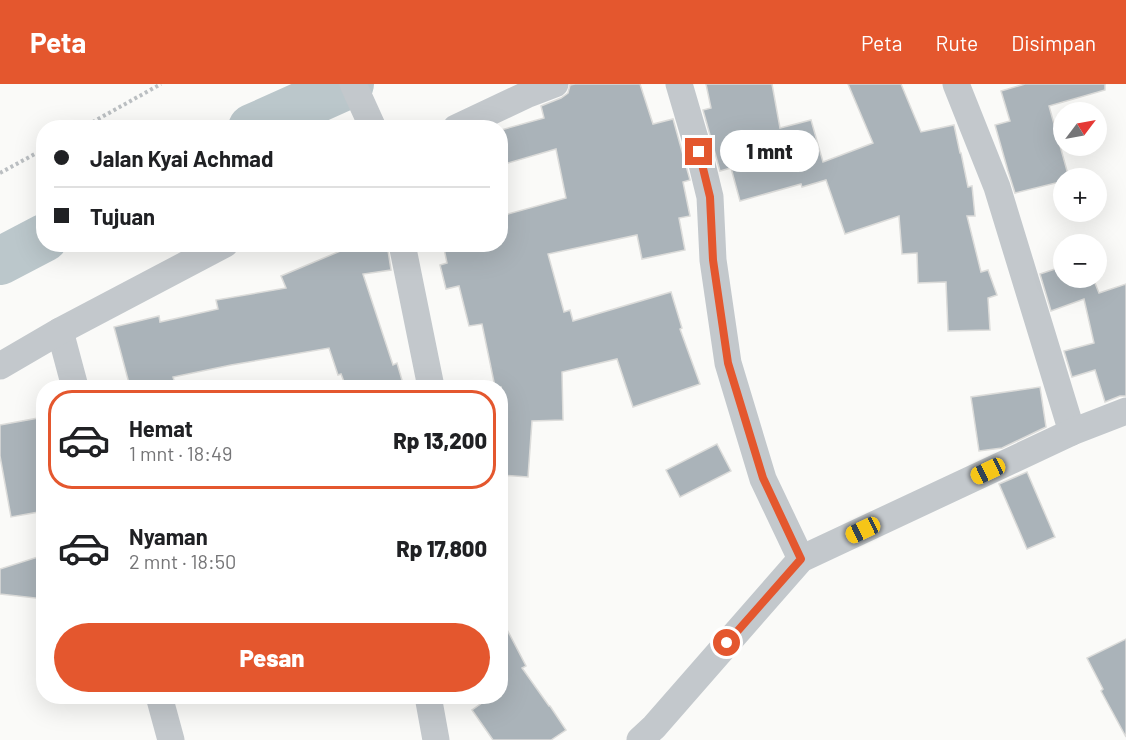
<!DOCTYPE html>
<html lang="id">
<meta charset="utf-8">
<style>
:root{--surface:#fff;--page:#f6f6f6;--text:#202124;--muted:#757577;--line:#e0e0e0;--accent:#e4572e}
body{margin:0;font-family:Barlow,sans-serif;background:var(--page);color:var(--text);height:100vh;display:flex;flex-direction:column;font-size:22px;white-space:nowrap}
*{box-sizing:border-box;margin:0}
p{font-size:20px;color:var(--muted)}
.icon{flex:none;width:33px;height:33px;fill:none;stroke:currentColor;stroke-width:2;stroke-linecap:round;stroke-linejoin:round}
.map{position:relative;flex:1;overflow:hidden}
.side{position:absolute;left:36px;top:296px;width:472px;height:324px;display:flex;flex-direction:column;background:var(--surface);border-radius:24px;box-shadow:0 6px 24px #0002}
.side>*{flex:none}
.banner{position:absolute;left:36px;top:36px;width:472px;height:132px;border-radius:24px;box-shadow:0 6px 24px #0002;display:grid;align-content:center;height:132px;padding:0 18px;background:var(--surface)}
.needle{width:39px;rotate:58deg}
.buttons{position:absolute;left:1053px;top:18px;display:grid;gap:12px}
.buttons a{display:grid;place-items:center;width:54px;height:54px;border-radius:50%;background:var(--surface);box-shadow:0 6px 24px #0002;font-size:30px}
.end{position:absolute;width:27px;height:27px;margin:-14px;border:8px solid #e4572e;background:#fff;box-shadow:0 0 0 3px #fff}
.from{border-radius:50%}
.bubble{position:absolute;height:42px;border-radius:21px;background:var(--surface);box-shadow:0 6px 24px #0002;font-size:20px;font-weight:800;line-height:42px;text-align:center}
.car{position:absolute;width:18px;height:36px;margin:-18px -9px;border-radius:8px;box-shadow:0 0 4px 2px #0007;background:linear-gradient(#f5c518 24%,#345 0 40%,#f5c518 0 76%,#345 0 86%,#f5c518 0)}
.banner b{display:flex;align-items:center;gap:21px;height:57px;font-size:22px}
.banner b+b{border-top:2px solid var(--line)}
.banner i{width:15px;height:15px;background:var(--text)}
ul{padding:10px 0 0;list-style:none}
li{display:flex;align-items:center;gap:18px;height:99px;margin:0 12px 9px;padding:0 6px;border:3px solid transparent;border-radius:24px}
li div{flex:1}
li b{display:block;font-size:22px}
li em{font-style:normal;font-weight:800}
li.selected{border-color:var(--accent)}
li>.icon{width:54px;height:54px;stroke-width:1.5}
.primary-button{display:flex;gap:12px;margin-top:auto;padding:12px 18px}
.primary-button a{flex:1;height:69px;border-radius:36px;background:var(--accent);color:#fff;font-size:24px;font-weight:800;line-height:69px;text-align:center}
header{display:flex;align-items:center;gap:36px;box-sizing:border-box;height:84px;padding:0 30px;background:var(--accent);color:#fff}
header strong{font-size:28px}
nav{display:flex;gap:33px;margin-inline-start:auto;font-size:21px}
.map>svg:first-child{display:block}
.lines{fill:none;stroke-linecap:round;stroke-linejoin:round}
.river{stroke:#bbc7cb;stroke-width:48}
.building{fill:#aab3b9;stroke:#dcdcda;stroke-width:1.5}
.path{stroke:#bbbfc2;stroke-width:4;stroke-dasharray:3 3;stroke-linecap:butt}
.minor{stroke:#c3c8cc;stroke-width:27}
.route{stroke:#e4572e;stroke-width:8}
</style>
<header>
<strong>Peta</strong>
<nav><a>Peta</a><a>Rute</a><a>Disimpan</a></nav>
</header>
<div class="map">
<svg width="1126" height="656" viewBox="0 0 1126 656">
<rect width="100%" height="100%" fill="#fafaf8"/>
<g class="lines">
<!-- river -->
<g class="river">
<polyline points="252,44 350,0"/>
<polyline points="0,177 44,154"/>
</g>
</g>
<!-- building -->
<g class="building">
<polygon points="575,0 640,0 653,40 673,35 690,96 683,98 690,132 679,134 685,166 642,175 637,151 548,170 564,228 570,226 573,237 671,208 682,244 680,245 700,300 633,323 617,275 562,288 563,336 532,337 528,393 501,391 501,303 495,303 482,240 469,242 459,202 446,205 440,181 447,179 443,160 501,160 501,132 566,114 556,65 501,81 501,46 544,34 541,22 561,14 568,9 570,1"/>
<polygon points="706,0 772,0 780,44 811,36 823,78 873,59 848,0 901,0 921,48 954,41 960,69 961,69 968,103 972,102 975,132 967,132 981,188 988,186 997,211 988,214 990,246 948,247 946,198 918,199 917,169 902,170 899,132 845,150 826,96 802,103 801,100 740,117 731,84 720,87 703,26 711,24"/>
<polygon points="1025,0 1105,0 1105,6 1049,22 1069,94 1064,94 1064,97 1015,109 1008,87 995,41 1010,37 1001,7"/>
<polygon points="357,160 387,160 391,186 363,190 393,281 397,279 404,303 346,303 341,290 338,291 329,264 231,281 173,293 176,303 130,303 114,243 159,232 160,238 218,225 216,216 286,204 281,192"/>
<polygon points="1064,182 1064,194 1093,194 1099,209 1126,200 1126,312 1120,312 1105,318 1095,286 1072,293 1064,267 1094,259 1084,215 1051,227 1040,190"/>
<polygon points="1040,303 1046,343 1002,364 979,367 971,313"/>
<polygon points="44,333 44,427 11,433 0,372 0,341"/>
<polygon points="717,360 731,387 680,413 666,386"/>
<polygon points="1027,388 1055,453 1027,465 999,400"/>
<polygon points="44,471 44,515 0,510 0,485"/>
<polygon points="501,534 526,582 522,584 549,622 550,622 566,646 551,656 493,656 472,626 492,612 501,612"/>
<polygon points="1126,555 1126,653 1101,607 1103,605 1087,574"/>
</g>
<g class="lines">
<!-- path -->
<g class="path">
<polyline points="82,44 161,0"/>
<polyline points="0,89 44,65"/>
</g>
<!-- minor -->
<g class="minor">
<polyline points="353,0 373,44"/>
<polyline points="679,0 699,68 710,113 713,176 728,279 763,395 801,475"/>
<polyline points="956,0 997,103 1072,348"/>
<polyline points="456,44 526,11 555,0"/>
<polyline points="402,160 431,303"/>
<polyline points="60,247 75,303"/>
<polyline points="0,282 60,247 225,160"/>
<polyline points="159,612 171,656"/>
<polyline points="428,612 436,656"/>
<polyline points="640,656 654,643 801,475 1072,348 1126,327"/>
</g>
</g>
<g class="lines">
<!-- route -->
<polyline class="route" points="699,68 710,113 713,176 728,279 763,394 801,475 727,559"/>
</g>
</svg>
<div class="buttons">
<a><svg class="needle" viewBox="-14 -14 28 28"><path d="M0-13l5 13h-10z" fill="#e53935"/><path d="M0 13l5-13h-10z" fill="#757577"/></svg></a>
<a>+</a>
<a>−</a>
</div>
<i class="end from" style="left:727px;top:559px"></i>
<i class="end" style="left:699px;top:68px"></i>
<div class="bubble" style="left:720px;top:46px;width:99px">1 mnt</div>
<i class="car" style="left:988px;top:387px;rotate:245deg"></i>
<i class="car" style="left:863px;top:446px;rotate:245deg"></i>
<div class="banner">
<b><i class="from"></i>Jalan Kyai Achmad</b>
<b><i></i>Tujuan</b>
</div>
<section class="side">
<ul>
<li class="selected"><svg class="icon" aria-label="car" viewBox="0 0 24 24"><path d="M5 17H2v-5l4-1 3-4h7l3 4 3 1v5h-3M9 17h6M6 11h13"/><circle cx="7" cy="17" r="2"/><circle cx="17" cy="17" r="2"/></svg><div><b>Hemat</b><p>1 mnt · 18:49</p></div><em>Rp 13,200</em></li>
<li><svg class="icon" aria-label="car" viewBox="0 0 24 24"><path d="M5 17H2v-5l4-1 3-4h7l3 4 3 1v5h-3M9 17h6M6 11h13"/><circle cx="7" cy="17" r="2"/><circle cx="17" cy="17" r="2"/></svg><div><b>Nyaman</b><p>2 mnt · 18:50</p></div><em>Rp 17,800</em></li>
</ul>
<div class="primary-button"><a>Pesan</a></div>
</section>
</div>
